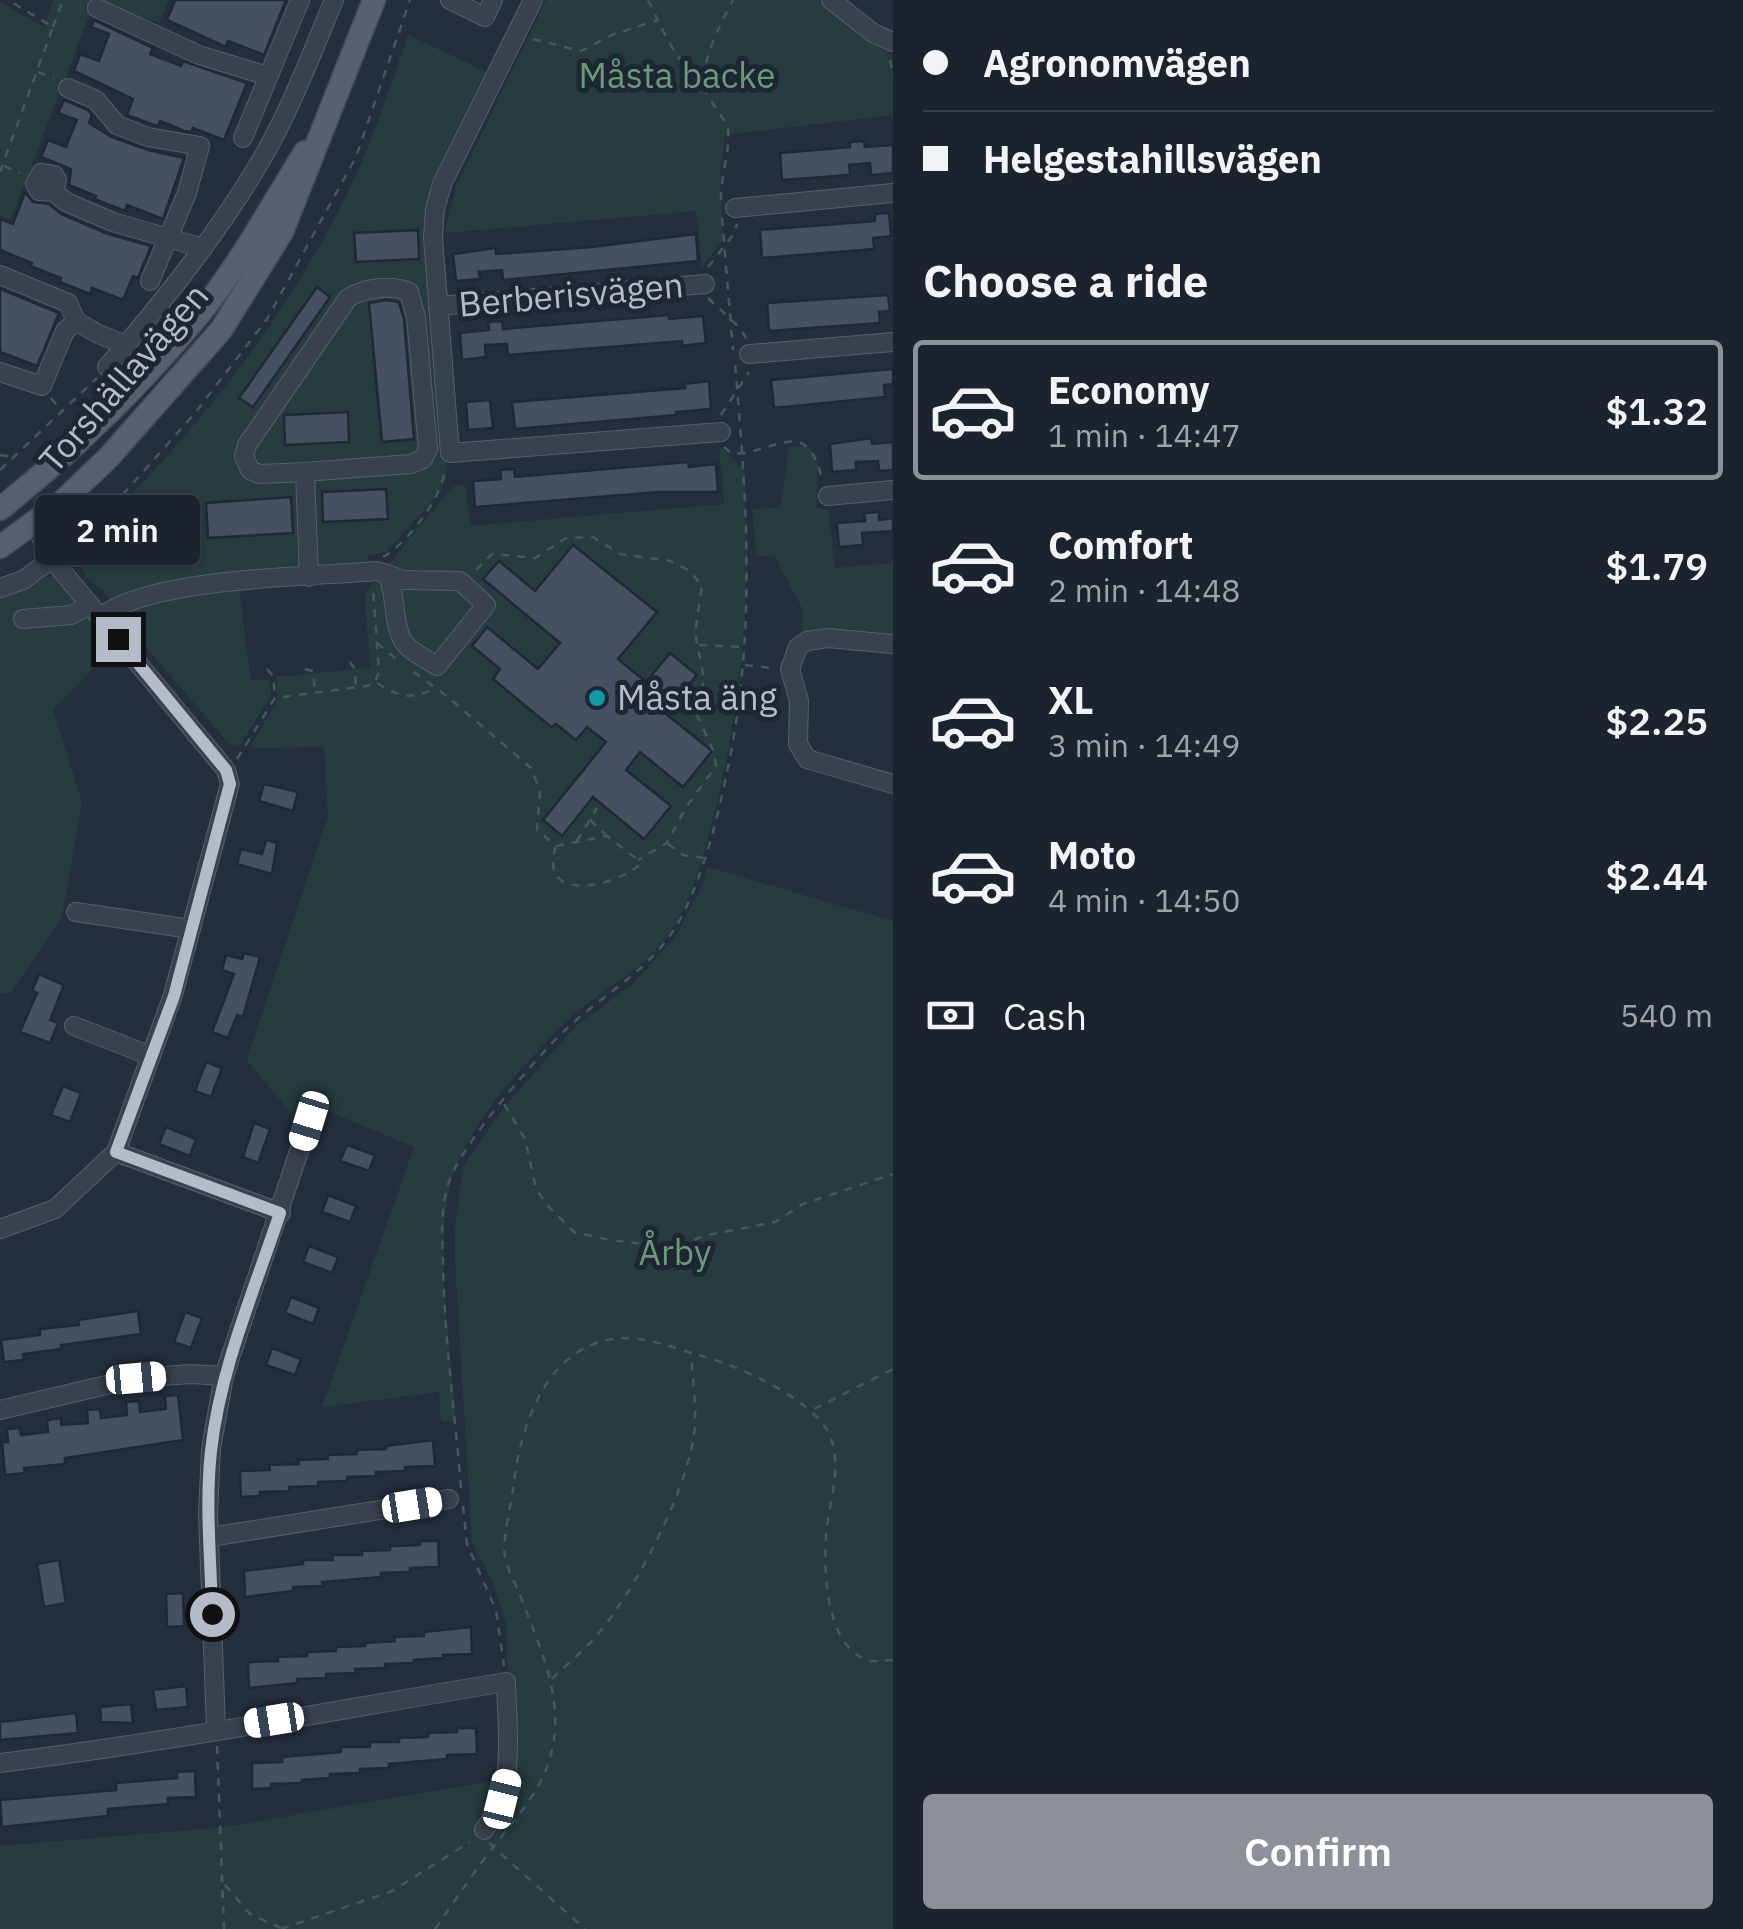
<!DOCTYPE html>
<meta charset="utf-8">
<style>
:root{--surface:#1b232e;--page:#282f3a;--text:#f1f3f6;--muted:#a0a4aa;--line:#39404a;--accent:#8c9099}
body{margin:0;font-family:"IBM Plex Sans",sans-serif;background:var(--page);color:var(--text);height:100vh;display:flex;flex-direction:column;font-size:38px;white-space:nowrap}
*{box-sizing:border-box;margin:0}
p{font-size:32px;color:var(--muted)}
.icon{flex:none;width:55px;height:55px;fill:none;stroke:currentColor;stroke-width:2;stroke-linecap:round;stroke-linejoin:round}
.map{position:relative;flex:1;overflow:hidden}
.sheet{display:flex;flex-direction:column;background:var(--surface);width:850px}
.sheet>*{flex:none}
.banner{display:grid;align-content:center;height:220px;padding:0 30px;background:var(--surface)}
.end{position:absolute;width:45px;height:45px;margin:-22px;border:12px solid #b4bcc9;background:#111;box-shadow:0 0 0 5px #111}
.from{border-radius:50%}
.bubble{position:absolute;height:70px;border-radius:10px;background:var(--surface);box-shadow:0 2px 8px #0004,0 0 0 2px var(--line);font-size:32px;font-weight:600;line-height:70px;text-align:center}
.car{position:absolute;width:30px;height:60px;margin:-30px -15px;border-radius:12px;box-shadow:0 0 8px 2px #0007;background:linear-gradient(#fff 24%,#345 0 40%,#fff 0 76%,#345 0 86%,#fff 0)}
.banner b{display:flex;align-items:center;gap:35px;height:95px;font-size:38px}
.banner b+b{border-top:2px solid var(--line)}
.banner i{width:25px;height:25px;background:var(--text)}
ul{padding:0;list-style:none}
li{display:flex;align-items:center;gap:30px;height:140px;margin:0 20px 15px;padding:0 10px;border:5px solid transparent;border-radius:10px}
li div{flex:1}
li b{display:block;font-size:38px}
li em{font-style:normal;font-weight:600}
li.active{border-color:var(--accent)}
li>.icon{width:90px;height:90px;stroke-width:1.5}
h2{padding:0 30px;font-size:45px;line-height:120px}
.pay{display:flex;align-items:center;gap:25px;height:110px;padding:0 30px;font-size:38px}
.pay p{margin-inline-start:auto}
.cta{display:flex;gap:20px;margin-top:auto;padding:20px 30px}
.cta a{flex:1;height:115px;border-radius:10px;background:var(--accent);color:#fff;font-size:40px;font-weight:600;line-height:115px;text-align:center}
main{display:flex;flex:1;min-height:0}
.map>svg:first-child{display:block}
.green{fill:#263c3f}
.building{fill:#455162;stroke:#1f2835;stroke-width:2.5}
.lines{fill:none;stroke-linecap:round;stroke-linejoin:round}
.minor-casing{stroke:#565f6c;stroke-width:20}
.major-casing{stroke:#414a57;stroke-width:25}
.path{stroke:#44595c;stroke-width:2.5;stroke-dasharray:8 8;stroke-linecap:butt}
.minor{stroke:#38414e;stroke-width:18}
.major{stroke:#56606e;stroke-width:22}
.route{stroke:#b4bcc9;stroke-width:12}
.culture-dot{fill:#0f9aa8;stroke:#1d2633;stroke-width:4}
.labels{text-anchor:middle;stroke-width:10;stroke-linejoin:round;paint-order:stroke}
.park-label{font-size:35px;fill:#6b9a76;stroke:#1d2633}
.street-label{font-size:35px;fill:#b4bcc9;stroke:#1d2633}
.poi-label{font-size:35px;fill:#b4bcc9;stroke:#1d2633;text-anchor:start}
</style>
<main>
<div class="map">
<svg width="893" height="1929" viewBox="0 0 893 1929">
<rect width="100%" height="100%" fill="#242f3e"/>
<!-- green -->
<g class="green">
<polygon points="53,0 169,0 159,23 108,5 92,8 11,220 0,216 0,2 44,27"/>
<polygon points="546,0 821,0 865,36 883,44 893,57 893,115 725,135 720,177 723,240 702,268 696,211 444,233 456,187"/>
<path d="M408 35 487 72 439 168 429 218 447 475 440 492 386 552 368 556 365 565 237 575 251 681 270 679 271 695 241 744 231 746 124 622 106 594 85 575 76 556 79 548C196 434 304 301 367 149 382 112 395 73 408 35Z"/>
<path d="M719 446 744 470C752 588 743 700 714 815 704 855 693 899 669 934 643 971 598 991 566 1022 522 1066 459 1132 448 1195 436 1265 451 1350 456 1421H441L439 1392 322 1407 414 1147 315 1106 309 1107 302 1127 247 1060 328 817 324 747 254 748 252 744 277 701 276 677 370 668 365 593 452 487 465 484 471 526 724 504Z"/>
<polygon points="801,446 810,448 818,462 816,507 829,511 835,568 893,563 893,641 803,645 802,608 775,557 756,555 752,509 780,508 789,447"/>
<polygon points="58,573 115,646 53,709 82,802 62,917 11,992 0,994 0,596"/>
<polygon points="707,867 893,921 893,1929 0,1929 0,1846 217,1828 512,1778 506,1623 492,1581 472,1543 455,1261 455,1230 463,1166 506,1105 575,1027 635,982 674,938 702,886"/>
</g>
<!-- building -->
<g class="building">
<polygon points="175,0 286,0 264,55 228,41 226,47 167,20"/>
<polygon points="94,20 153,48 150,54 181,66 183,61 247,83 224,140 193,128 191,132 184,131 160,121 158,126 154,125 127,115 133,99 74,71 80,54 99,61 109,34 91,27"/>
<polygon points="64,100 88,110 92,115 89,123 112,137 148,150 184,158 163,219 127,205 125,211 94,199 96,196 69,185 71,169 41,157 48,140 66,147 71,134 77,120 58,113"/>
<polygon points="864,141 865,147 893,145 893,173 871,175 870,163 849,165 850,175 782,180 780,153 850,147 850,142"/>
<polygon points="25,192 33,202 49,204 61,214 108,234 151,246 138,278 133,276 123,300 92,288 90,294 60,282 61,278 30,266 32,263 0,250 0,219 13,224"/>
<polygon points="889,213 891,236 873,238 874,249 762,258 760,230 875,221 875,214"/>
<polygon points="418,230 419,259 356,262 354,233"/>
<polygon points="696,234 698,261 503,280 502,270 491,271 479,272 480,279 456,281 453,254 496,248 496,254 592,247"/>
<polygon points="317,287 330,297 253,407 239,398"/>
<polygon points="0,289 59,313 37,366 0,352"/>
<polygon points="888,295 890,311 879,312 880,323 769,331 767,303"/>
<polygon points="386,300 399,302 404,319 414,439 382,442 369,303"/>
<polygon points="669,315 669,319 703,316 706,343 682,346 682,341 508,355 507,344 485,345 486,357 462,360 460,333 489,330 488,322 502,321 503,329"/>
<polygon points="893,369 893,384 884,385 885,397 774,408 771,380"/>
<polygon points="709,381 711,409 676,412 677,415 515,429 512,402 685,388 684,384"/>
<polygon points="490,400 493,428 468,430 466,402"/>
<polygon points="348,412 349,442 285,445 284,415"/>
<polygon points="872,438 872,444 893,442 893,470 879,471 878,461 856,462 856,470 832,472 830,444"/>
<polygon points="688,462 689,467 716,464 718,492 659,492 475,507 473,481 501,479 500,470 514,469 515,477"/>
<polygon points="386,489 388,519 323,522 322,492"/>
<polygon points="291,497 293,533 208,538 206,503"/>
<polygon points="879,512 879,520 893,518 893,531 862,533 863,545 839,547 837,523 865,521 864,513"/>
<polygon points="573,545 657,612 618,659 646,682 670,653 697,675 665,713 712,751 683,787 640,752 626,770 671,806 644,839 593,797 562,836 543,820 606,742 587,727 576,740 556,724 551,727 493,679 500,669 472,646 487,627 538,669 560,643 483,579 499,561 535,591"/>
<polygon points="264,784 298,792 293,811 259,801"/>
<polygon points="266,840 277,843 272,874 237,864 241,849 262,854"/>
<polygon points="244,953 260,957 243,1017 237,1015 228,1038 212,1032 234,974 222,970 226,955 242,959"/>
<polygon points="39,974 64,985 50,1020 58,1023 50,1043 20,1032 37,993 32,991"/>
<polygon points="206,1062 222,1068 211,1097 195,1091"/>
<polygon points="63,1086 81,1093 70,1122 51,1115"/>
<polygon points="254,1123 270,1129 258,1163 243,1157"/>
<polygon points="166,1127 196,1139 190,1156 159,1144"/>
<polygon points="347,1145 375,1155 369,1171 340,1161"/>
<polygon points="328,1195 356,1206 350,1222 322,1212"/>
<polygon points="309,1246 338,1257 332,1273 303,1262"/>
<polygon points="291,1297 319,1308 313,1324 285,1313"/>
<polygon points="138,1311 141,1334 61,1345 61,1349 23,1354 24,1360 4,1362 1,1340 40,1335 40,1329 79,1325 78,1320"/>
<polygon points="185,1312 202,1318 191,1348 174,1342"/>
<polygon points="272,1348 301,1359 295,1375 266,1365"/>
<polygon points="178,1395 183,1440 65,1458 65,1464 24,1468 25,1473 5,1475 2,1442 8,1442 7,1429 20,1428 21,1435 48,1432 47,1420 61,1418 61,1425 88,1423 87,1410 100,1409 101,1418 127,1415 126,1402 139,1401 140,1412 166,1409 165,1396"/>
<polygon points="433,1440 435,1466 405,1467 405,1471 376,1472 376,1476 347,1477 347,1481 318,1482 318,1486 289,1487 289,1491 260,1492 260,1496 241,1497 240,1471 270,1470 269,1465 299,1464 298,1460 328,1459 327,1455 357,1454 357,1450 386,1449 386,1446"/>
<polygon points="420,1541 438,1541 439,1567 410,1568 410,1572 381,1573 381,1577 322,1582 323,1586 293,1587 293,1591 245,1597 244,1571 303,1564 303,1560 333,1560 332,1555 362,1555 362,1551 390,1550 390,1546 420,1545"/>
<polygon points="59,1560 66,1603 44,1607 37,1564"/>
<polygon points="183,1593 184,1626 167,1627 166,1594"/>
<polygon points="471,1627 472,1654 443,1655 443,1658 414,1660 414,1663 385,1664 385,1668 355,1669 356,1673 326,1674 326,1678 297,1679 297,1683 249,1688 248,1662 278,1661 277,1657 307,1656 307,1652 336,1651 336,1647 365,1646 365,1643 395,1641 394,1637 424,1636 424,1632"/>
<polygon points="186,1686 188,1707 156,1710 153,1690"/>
<polygon points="131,1704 133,1723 101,1722 100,1707"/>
<polygon points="76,1713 78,1733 0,1740 0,1722"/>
<polygon points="457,1728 476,1728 477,1754 447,1755 447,1759 389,1764 389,1768 360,1769 360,1773 330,1774 330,1778 302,1780 302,1783 271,1784 271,1788 252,1789 252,1763 282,1762 282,1757 341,1752 341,1747 370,1747 370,1742 399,1742 399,1738 428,1737 428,1733 457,1732"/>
<polygon points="195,1771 196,1797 168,1798 168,1804 108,1809 108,1816 2,1827 0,1800 116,1790 116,1783 177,1778 177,1772"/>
</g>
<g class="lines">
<defs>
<g id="minor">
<polyline points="450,0 485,17 493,0"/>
<polyline points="533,0 442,184 435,209 433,238 450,453 721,432"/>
<polyline points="831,0 873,33 893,42"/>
<polyline points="97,8 199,55 268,76"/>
<polyline points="68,88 96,100 117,125 148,137 200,146 187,193 150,281"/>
<polyline points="243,138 300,0"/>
<polyline points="54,192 57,180 54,175 41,173 35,184 39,191 54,192 66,202 113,222 203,248"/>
<polyline points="735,208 893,193"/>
<polyline points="0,275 68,303 76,321"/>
<polyline points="438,306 705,284"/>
<polyline points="76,321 98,334 126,345"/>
<polyline points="749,354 893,342"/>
<path d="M107 367C163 302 216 236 260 162 290 111 311 55 334 0"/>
<polyline points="0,372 42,386 65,331 76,321"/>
<path d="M305 472 259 474 250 470 244 456 247 445 348 298C364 288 392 284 409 292L416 317 428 449 423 459 411 464 305 472 309 577"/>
<polyline points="828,496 893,490"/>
<polyline points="0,588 23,580 52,559"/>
<path d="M100 617C152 577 308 577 377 571L387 574C397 595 392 622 403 641 409 651 426 659 437 666L486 605 460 581 403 580 387 574"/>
<polyline points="23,619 71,615 90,605"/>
<polyline points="893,644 828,638 807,641 798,647 790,669 799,701 798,744 807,759 893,784"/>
<polyline points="76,912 191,929"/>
<polyline points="74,1026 151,1056"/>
<polyline points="116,1152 281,1213"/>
<polyline points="0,1229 55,1209 116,1152 173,995 230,784 226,770 52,559 34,523"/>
<polyline points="0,1410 136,1378 191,1374 224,1376"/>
<polyline points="210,1537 449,1499"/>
<polyline points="216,1729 208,1514 211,1449 224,1376 309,1121"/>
<path d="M0 1763C169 1742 337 1710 506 1682 507 1733 517 1788 484 1830"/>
</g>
<g id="major">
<path d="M0 509C71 452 138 388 196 318 239 267 270 208 305 152"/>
<polyline points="0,547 63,501 109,457 221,330 282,232 374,0"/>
</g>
</defs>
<!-- minor casing -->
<use href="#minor" class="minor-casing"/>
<!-- major casing -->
<use href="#major" class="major-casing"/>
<!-- path -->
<g class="path">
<path d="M648 0C660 23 676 67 702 77"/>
<polyline points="53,27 63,0"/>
<polyline points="533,39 581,51 612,35 658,20"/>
<polyline points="890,60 893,76"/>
<polyline points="38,72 54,78"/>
<polyline points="4,166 20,173"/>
<polyline points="0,172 53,27 8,0"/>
<path d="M721 200C720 179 731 146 728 130 724 115 710 104 705 89 698 67 722 20 733 0"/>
<polyline points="722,218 733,350"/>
<polyline points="708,267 733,235 737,224"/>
<polyline points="708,298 740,328 747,340"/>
<polyline points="51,398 62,411"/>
<polyline points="721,415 749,372"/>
<path d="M724 447 732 454C777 453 806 414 822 479"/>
<polyline points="0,455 13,457"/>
<polyline points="0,470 97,378"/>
<polyline points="77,516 88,529"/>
<polyline points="65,550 103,517 195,413 267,319 356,157 410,0"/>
<path d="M383 557C407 544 444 495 445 468"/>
<polyline points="476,570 492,554 535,558 566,538 593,537 620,554 670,561 690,571 702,586 695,633 704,679 697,715 713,750 716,766 685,809 667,843 638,860"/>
<polyline points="377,643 395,658"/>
<polyline points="699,645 745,647"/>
<polyline points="350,662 355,669 356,689"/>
<polyline points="745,665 772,668"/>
<polyline points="267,669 273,676 275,696"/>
<polyline points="305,669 313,671 315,691"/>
<path d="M414 672 449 698 531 768 540 791 537 830 556 846 607 836 638 860V866C613 887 537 904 556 846"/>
<path d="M377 683C397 696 413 701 434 688"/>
<polyline points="237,759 275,698 373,685 379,673 373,587"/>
<polyline points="590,820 606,835"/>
<polyline points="577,841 597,808"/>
<polyline points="668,844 683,855 705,858"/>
<polyline points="504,1104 525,1139 536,1189 548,1206 574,1232 610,1240 662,1246 685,1244 703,1236 775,1222 803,1204 893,1174"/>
<polyline points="814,1409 893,1369"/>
<path d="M461 1488C455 1413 444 1337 443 1262 442 1236 440 1204 450 1179 465 1141 530 1065 560 1035 602 993 655 970 683 914 704 871 716 824 726 777 757 634 747 507 735 363"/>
<polyline points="463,1506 467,1544 496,1610 504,1666"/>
<path d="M552 1679C565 1666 580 1654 592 1641 633 1595 682 1501 693 1441 698 1414 693 1382 691 1355"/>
<polyline points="217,1746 224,1929"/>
<polyline points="489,1843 585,1929"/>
<polyline points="225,1885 250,1914 281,1928"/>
<polyline points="281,1929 392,1891 470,1842"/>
<path d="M435 1929C457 1898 478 1865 502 1836 524 1809 547 1781 553 1745 563 1691 537 1642 519 1592 514 1581 507 1568 505 1557 502 1537 512 1502 514 1482 522 1415 555 1329 639 1339 661 1342 684 1351 705 1357 740 1366 816 1401 830 1436 842 1465 831 1496 827 1526 823 1563 823 1648 870 1661 876 1662 887 1660 893 1660"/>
</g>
<!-- minor -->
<use href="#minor" class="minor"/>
<!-- major -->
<use href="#major" class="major"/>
</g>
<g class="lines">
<!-- route -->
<path class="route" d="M118 639 226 770 230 784 174 996 116 1152 280 1213C254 1291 220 1369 211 1451 205 1505 211 1560 212 1614"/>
</g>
<!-- markers -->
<circle class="culture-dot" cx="597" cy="698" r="10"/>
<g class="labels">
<!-- park labels -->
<g class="park-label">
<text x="677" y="88">Måsta backe</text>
<text x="675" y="1265">Årby</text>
</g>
<!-- street labels -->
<g class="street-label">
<text transform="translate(571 295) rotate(-5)" y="12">Berberisvägen</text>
<text transform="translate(124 378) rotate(-49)" y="12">Torshällavägen</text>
</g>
<!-- poi labels -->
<g class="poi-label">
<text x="617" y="710">Måsta äng</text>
</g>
</g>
</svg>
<i class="end from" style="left:212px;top:1614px"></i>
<i class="end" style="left:118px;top:639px"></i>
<div class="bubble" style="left:35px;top:495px;width:165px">2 min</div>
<i class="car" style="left:309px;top:1121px;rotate:197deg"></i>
<i class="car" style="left:136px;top:1378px;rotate:85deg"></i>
<i class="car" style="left:412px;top:1505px;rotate:81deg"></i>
<i class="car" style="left:274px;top:1720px;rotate:261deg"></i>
<i class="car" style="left:502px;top:1799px;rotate:14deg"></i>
</div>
<section class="sheet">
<div class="banner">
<b><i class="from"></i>Agronomvägen</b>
<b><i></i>Helgestahillsvägen</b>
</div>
<h2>Choose a ride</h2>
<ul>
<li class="active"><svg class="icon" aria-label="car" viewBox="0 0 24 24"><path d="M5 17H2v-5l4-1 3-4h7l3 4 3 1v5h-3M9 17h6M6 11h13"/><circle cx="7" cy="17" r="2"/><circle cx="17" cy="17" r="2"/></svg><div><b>Economy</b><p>1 min · 14:47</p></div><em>$1.32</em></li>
<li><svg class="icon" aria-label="car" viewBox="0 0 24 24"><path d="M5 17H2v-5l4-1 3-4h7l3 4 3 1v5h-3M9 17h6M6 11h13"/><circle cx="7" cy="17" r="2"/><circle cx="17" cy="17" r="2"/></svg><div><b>Comfort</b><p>2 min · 14:48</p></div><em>$1.79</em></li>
<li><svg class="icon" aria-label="car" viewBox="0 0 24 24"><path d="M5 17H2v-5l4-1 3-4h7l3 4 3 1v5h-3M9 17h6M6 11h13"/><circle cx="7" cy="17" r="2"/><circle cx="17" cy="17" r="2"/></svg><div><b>XL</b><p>3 min · 14:49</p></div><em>$2.25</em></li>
<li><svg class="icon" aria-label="car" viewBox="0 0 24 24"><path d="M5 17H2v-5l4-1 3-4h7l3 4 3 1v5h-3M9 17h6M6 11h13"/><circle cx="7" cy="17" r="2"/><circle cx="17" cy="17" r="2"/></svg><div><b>Moto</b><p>4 min · 14:50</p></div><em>$2.44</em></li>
</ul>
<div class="pay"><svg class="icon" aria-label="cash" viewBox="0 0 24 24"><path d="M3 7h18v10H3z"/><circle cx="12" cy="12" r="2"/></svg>Cash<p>540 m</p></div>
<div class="cta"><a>Confirm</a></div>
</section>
</main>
